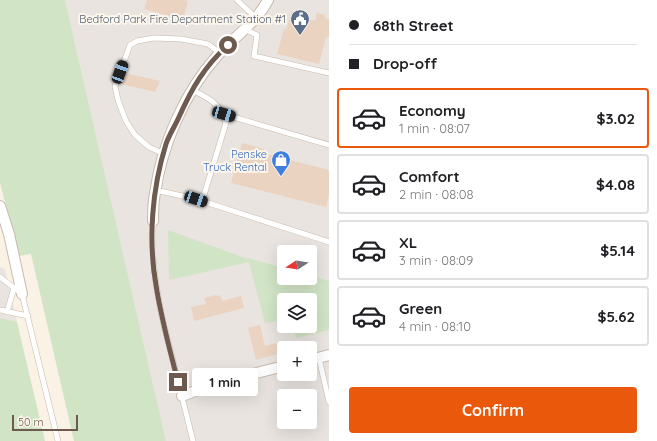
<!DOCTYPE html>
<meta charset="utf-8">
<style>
:root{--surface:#fff;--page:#f6f6f6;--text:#202124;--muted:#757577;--line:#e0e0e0;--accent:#ea580c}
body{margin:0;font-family:Quicksand,sans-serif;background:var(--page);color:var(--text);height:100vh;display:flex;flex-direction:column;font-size:15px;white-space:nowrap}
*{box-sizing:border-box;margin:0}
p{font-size:13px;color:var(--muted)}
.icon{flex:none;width:22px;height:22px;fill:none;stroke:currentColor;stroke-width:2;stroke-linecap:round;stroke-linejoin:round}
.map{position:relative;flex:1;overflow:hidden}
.drawer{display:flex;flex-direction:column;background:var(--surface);width:328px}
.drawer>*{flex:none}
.banner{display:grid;align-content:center;height:88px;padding:0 20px;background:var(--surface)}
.needle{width:26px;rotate:258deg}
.tools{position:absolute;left:277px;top:245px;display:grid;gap:8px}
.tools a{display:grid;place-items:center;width:40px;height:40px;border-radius:4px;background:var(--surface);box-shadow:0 4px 16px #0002;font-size:20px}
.scale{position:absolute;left:12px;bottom:10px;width:66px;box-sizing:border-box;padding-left:4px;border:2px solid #6e5a4e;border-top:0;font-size:11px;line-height:14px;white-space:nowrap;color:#6e5a4e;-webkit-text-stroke:3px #fcf6eb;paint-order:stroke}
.end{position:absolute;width:18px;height:18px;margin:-9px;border:5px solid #6e5a4e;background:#fff;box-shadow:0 0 0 2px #fff}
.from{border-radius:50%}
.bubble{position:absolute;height:28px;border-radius:4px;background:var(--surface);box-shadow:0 4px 16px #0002;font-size:13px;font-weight:800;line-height:28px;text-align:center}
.car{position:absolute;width:12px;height:24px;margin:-12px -6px;border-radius:5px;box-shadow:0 0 3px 1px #0007;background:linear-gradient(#222 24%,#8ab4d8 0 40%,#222 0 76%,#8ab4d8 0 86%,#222 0)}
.banner b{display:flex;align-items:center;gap:14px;height:38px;font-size:15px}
.banner b+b{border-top:1px solid var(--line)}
.banner i{width:10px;height:10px;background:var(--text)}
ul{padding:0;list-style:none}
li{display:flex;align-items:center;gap:12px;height:60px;margin:0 8px 6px;padding:0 12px;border:2px solid var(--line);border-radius:4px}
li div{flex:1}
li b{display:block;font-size:15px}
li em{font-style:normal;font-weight:800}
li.on{border-color:var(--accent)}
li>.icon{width:36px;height:36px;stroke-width:1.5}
.primary-button{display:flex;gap:8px;margin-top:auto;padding:8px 20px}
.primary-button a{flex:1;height:46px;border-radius:4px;background:var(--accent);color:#fff;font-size:16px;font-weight:800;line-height:46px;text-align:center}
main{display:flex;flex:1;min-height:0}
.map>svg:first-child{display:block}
.industrial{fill:#e9e4df;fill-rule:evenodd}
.green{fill:#d1e4c6}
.building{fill:#ebd3c1}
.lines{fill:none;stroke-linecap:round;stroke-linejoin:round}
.lane-casing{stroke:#c8baad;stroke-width:6}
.street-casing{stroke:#c8baad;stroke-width:12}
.lane{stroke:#fff;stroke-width:5}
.street{stroke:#fff;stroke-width:10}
.route{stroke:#6e5a4e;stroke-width:5}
.labels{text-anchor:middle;stroke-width:4;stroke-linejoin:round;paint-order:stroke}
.service-label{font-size:11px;fill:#4e5e75;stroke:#fcf6eb;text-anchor:end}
.shop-label{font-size:11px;fill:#366cbe;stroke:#fcf6eb;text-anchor:end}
</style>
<main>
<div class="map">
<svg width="329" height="441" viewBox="0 0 329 441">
<rect width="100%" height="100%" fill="#f9f2e5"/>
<!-- industrial -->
<g class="industrial">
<path d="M65 0H329V441H166ZM284 252H310V278H284ZM284 300H310V326H284ZM284 348H310V374H284ZM284 396H310V422H284Z"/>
<polygon points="0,267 5,269 17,322 0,318"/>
</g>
<!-- green -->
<g class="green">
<polygon points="0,0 65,0 166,441 74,441 31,254 19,256 0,183"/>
<polygon points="168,230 248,259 248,258 284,268 284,278 310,278 310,275 329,281 329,330 296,338 293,326 310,326 310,300 284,300 284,320 265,323 249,262 169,280"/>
<polygon points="0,318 17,322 45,441 0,441"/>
</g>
<!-- building -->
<g class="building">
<polygon points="147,0 184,0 188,1 183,20 144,9"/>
<polygon points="292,11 303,14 302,18 315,21 317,13 325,15 325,18 329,19 329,38 326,37 319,64 277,54 284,29 286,30"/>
<polygon points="125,73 160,81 155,92 121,84"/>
<polygon points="242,143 264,149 263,153 329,170 329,195 326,207 231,183"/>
<polygon points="216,295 216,296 220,295 222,301 241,296 244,308 194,321 191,307 206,304 204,298"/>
<polygon points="260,325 265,346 284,341 284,352 256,360 248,328"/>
</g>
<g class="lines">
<defs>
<g id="lane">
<polyline points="237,0 256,18"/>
<polyline points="244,29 257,35 254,56 329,73"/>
<polyline points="223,114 329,145"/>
<polyline points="164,154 149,147 135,135 126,121 118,100 115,86 130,45 137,41 154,38 181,39 208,44 220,53"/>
<path d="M155 190 196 199 204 195 226 123C221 104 209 98 192 90"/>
<polyline points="196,199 329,242"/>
<polyline points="153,221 153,259 156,284 161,313 193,441"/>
<polyline points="0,277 22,294 58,441"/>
<polyline points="0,310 28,316"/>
<polyline points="7,312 14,288"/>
<polyline points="319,358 329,402"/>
</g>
<g id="street">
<polyline points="0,206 9,234 22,294"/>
<path d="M153 221C153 212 153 202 155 193 162 145 184 93 217 56 234 37 256 23 268 0"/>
<polyline points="310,360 329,355"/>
<polyline points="182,396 217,383 284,366"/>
</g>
</defs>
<!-- lane casing -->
<use href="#lane" class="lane-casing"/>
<!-- street casing -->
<use href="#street" class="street-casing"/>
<!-- lane -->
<use href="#lane" class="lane"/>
<!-- street -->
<use href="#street" class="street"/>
</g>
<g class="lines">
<!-- route -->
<path class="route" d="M178 382C170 350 161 318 156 285 148 239 152 189 166 144 169 135 175 126 179 117 192 88 204 67 228 45"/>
</g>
<!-- icons -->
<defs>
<symbol id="civic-pin" viewBox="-11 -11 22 30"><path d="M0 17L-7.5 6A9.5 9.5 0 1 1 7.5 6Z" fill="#5c6f8a" stroke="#fcf6eb"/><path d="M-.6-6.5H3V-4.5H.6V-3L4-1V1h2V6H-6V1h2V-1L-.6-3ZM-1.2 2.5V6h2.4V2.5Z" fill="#fff"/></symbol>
<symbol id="shop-pin" viewBox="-11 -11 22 30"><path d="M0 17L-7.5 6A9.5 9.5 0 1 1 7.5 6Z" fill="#3f7fe0" stroke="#fcf6eb"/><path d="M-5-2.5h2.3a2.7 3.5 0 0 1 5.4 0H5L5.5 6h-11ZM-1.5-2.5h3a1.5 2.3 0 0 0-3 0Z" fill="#fff"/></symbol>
</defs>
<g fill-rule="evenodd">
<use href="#civic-pin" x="289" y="8" width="22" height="30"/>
<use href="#shop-pin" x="270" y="149" width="22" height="30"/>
</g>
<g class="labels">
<!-- service labels -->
<g class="service-label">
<text x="286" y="23">Bedford Park Fire Department Station #1</text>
</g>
<!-- shop labels -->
<g class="shop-label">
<text x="267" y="158">Penske<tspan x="267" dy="13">Truck Rental</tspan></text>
</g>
</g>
</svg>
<div class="tools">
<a><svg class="needle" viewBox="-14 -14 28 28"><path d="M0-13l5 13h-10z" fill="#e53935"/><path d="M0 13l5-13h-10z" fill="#757577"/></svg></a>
<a><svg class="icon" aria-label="layers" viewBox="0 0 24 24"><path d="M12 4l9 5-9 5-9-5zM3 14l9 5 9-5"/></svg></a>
<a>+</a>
<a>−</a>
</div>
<div class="scale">50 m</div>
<i class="end from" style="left:228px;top:45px"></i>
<i class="end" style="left:178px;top:382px"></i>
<div class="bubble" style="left:192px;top:368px;width:66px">1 min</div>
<i class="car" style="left:120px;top:72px;rotate:20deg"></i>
<i class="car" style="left:224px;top:114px;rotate:106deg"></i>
<i class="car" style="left:196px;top:199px;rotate:108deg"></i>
</div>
<section class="drawer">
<div class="banner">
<b><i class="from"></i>68th Street</b>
<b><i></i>Drop-off</b>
</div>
<ul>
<li class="on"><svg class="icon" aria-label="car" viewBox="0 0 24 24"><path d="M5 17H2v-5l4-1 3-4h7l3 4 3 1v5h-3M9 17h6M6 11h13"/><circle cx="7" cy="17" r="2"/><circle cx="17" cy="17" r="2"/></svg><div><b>Economy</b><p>1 min · 08:07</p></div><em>$3.02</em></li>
<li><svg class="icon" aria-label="car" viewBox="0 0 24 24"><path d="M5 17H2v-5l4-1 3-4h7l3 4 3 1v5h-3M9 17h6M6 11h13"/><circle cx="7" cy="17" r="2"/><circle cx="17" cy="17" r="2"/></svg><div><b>Comfort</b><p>2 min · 08:08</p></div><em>$4.08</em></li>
<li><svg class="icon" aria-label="car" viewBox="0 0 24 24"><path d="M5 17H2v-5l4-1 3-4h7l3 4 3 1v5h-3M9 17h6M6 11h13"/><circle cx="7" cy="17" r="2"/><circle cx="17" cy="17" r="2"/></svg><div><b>XL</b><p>3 min · 08:09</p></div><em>$5.14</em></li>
<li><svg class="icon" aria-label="car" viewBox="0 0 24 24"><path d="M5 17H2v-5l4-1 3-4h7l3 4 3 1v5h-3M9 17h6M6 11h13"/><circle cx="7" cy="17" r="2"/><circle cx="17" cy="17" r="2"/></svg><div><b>Green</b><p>4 min · 08:10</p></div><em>$5.62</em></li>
</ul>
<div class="primary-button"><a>Confirm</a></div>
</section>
</main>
